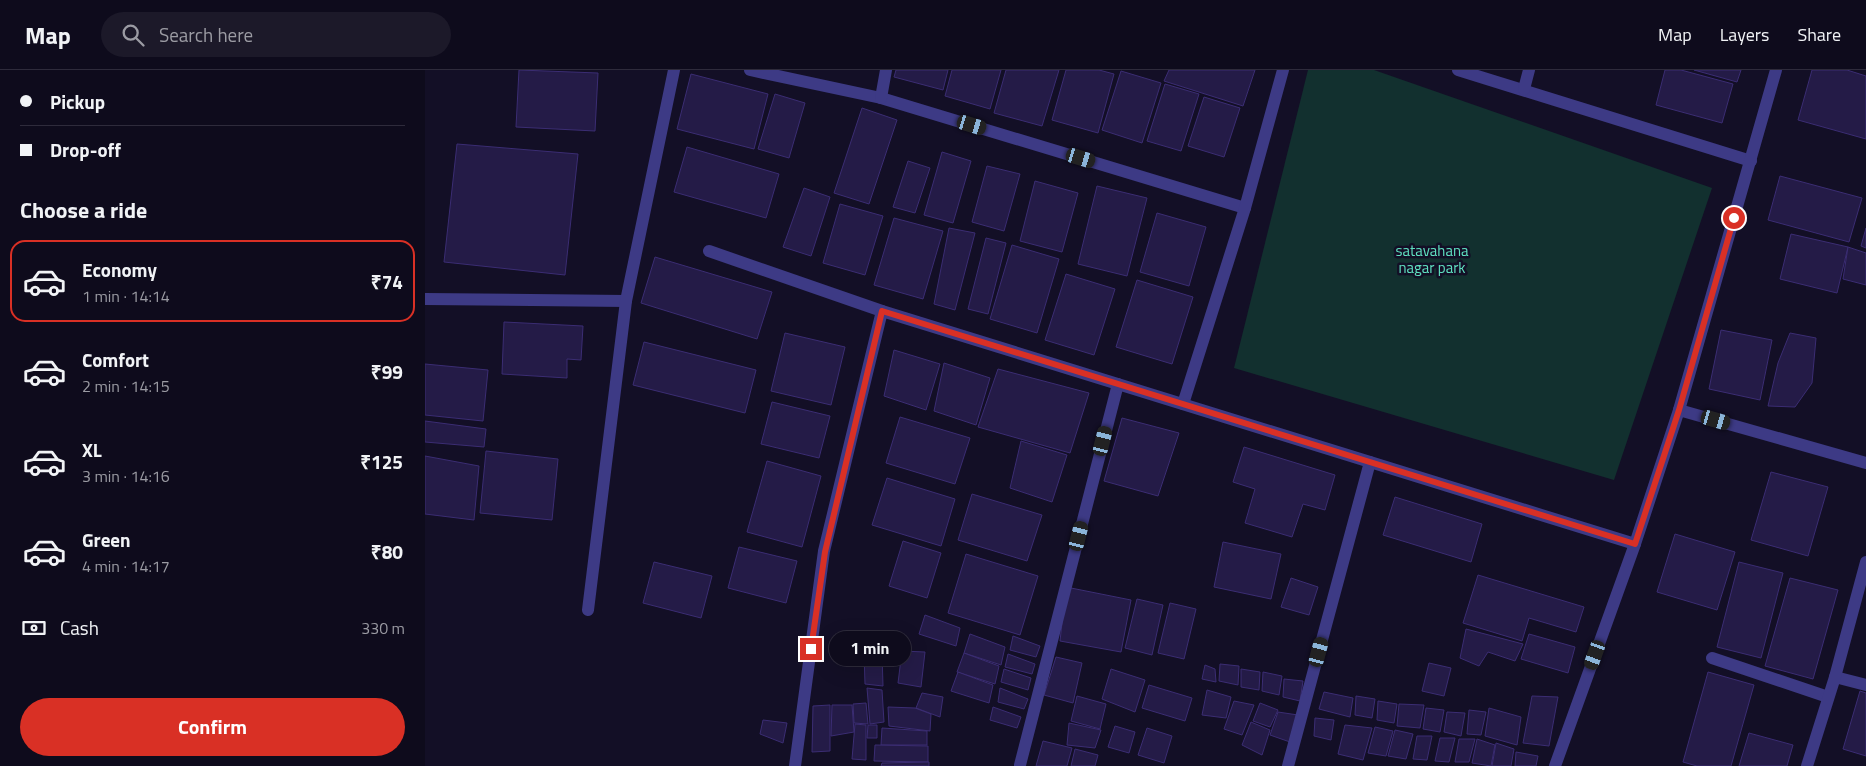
<!DOCTYPE html>
<meta charset="utf-8">
<style>
:root{--surface:#0e0b1c;--page:#1c1929;--text:#f1f3f6;--muted:#9b9ba3;--line:#2e2b3b;--accent:#d93025}
body{margin:0;font-family:"Titillium Web",sans-serif;background:var(--page);color:var(--text);height:100vh;display:flex;flex-direction:column;font-size:19px;white-space:nowrap}
*{box-sizing:border-box;margin:0}
p{font-size:16px;color:var(--muted)}
.icon{flex:none;width:28px;height:28px;fill:none;stroke:currentColor;stroke-width:2;stroke-linecap:round;stroke-linejoin:round}
.map{position:relative;flex:1;overflow:hidden}
.side{display:flex;flex-direction:column;background:var(--surface);width:425px}
.side>*{flex:none}
.top-card{display:grid;align-content:center;height:110px;padding:0 20px;background:var(--surface)}
.end{position:absolute;width:22px;height:22px;margin:-11px;border:6px solid #d93025;background:#fff;box-shadow:0 0 0 2px #fff}
.from{border-radius:50%}
.bubble{position:absolute;height:35px;border-radius:18px;background:var(--surface);box-shadow:0 5px 20px #0002,0 0 0 1px var(--line);font-size:16px;font-weight:700;line-height:35px;text-align:center}
.car{position:absolute;width:15px;height:30px;margin:-15px -8px;border-radius:6px;box-shadow:0 0 4px 1px #0007;background:linear-gradient(#222 24%,#8ab4d8 0 40%,#222 0 76%,#8ab4d8 0 86%,#222 0)}
.top-card b{display:flex;align-items:center;gap:18px;height:48px;font-size:19px}
.top-card b+b{border-top:1px solid var(--line)}
.top-card i{width:12px;height:12px;background:var(--text)}
ul{padding:0;list-style:none}
li{display:flex;align-items:center;gap:15px;height:82px;margin:0 10px 8px;padding:0 10px;border:2px solid transparent;border-radius:15px}
li div{flex:1}
li b{display:block;font-size:19px}
li em{font-style:normal;font-weight:700}
li.on{border-color:var(--accent)}
li>.icon{width:45px;height:45px;stroke-width:1.5}
h2{padding:0 20px;font-size:22px;line-height:60px}
.pay{display:flex;align-items:center;gap:12px;height:55px;padding:0 20px;font-size:19px}
.pay p{margin-inline-start:auto}
.cta{display:flex;gap:10px;margin-top:auto;padding:10px 20px}
.cta a{flex:1;height:58px;border-radius:30px;background:var(--accent);color:#fff;font-size:20px;font-weight:700;line-height:58px;text-align:center}
header{display:flex;align-items:center;gap:30px;box-sizing:border-box;height:70px;padding:0 25px;background:var(--surface);border-bottom:1px solid var(--line)}
header strong{font-size:24px}
nav{display:flex;gap:28px;margin-inline-start:auto;font-size:18px}
.search{width:350px;height:45px;background:var(--page);display:flex;align-items:center;gap:12px;box-sizing:border-box;padding:0 18px;border-radius:28px;color:var(--muted);font-size:19px}
main{display:flex;flex:1;min-height:0}
.map>svg:first-child{display:block}
.green{fill:#12302f}
.building{fill:#241b47;stroke:#3b2d73}
.lines{fill:none;stroke-linecap:round;stroke-linejoin:round}
.minor{stroke:#3d3a85;stroke-width:12}
.route{stroke:#d93025;stroke-width:6}
.labels{text-anchor:middle;stroke-width:5;stroke-linejoin:round;paint-order:stroke}
.park-label{font-size:15px;fill:#5fe0c0;stroke:#130f26}
</style>
<header>
<strong>Map</strong>
<div class="search"><svg class="icon" aria-label="search" viewBox="0 0 24 24"><circle cx="10" cy="10" r="6"/><path d="M15 15l6 6"/></svg>Search here</div>
<nav><a>Map</a><a>Layers</a><a>Share</a></nav>
</header>
<main>
<section class="side">
<div class="top-card">
<b><i class="from"></i>Pickup</b>
<b><i></i>Drop-off</b>
</div>
<h2>Choose a ride</h2>
<ul>
<li class="on"><svg class="icon" aria-label="car" viewBox="0 0 24 24"><path d="M5 17H2v-5l4-1 3-4h7l3 4 3 1v5h-3M9 17h6M6 11h13"/><circle cx="7" cy="17" r="2"/><circle cx="17" cy="17" r="2"/></svg><div><b>Economy</b><p>1 min · 14:14</p></div><em>₹74</em></li>
<li><svg class="icon" aria-label="car" viewBox="0 0 24 24"><path d="M5 17H2v-5l4-1 3-4h7l3 4 3 1v5h-3M9 17h6M6 11h13"/><circle cx="7" cy="17" r="2"/><circle cx="17" cy="17" r="2"/></svg><div><b>Comfort</b><p>2 min · 14:15</p></div><em>₹99</em></li>
<li><svg class="icon" aria-label="car" viewBox="0 0 24 24"><path d="M5 17H2v-5l4-1 3-4h7l3 4 3 1v5h-3M9 17h6M6 11h13"/><circle cx="7" cy="17" r="2"/><circle cx="17" cy="17" r="2"/></svg><div><b>XL</b><p>3 min · 14:16</p></div><em>₹125</em></li>
<li><svg class="icon" aria-label="car" viewBox="0 0 24 24"><path d="M5 17H2v-5l4-1 3-4h7l3 4 3 1v5h-3M9 17h6M6 11h13"/><circle cx="7" cy="17" r="2"/><circle cx="17" cy="17" r="2"/></svg><div><b>Green</b><p>4 min · 14:17</p></div><em>₹80</em></li>
</ul>
<div class="pay"><svg class="icon" aria-label="cash" viewBox="0 0 24 24"><path d="M3 7h18v10H3z"/><circle cx="12" cy="12" r="2"/></svg>Cash<p>330 m</p></div>
<div class="cta"><a>Confirm</a></div>
</section>
<div class="map">
<svg width="1441" height="696" viewBox="0 0 1441 696">
<rect width="100%" height="100%" fill="#130f26"/>
<!-- green -->
<polygon class="green" points="883,0 949,0 1287,118 1189,410 809,298"/>
<!-- building -->
<g class="building">
<polygon points="94,0 173,3 170,61 91,57"/>
<polygon points="471,0 523,0 518,20 469,7"/>
<polygon points="527,0 576,0 565,39 520,26"/>
<polygon points="581,0 634,0 617,56 569,43"/>
<polygon points="641,0 674,0 689,4 673,63 627,50"/>
<polygon points="744,0 830,0 818,36 739,11"/>
<polygon points="1240,0 1256,0 1308,14 1297,53 1231,35"/>
<polygon points="1269,0 1316,0 1312,12"/>
<polygon points="1387,0 1422,0 1441,6 1441,69 1373,50"/>
<polygon points="696,1 736,13 717,73 677,60"/>
<polygon points="266,4 343,24 329,79 252,59"/>
<polygon points="740,14 774,24 756,81 722,71"/>
<polygon points="350,24 380,33 364,88 333,79"/>
<polygon points="779,27 815,38 799,87 763,76"/>
<polygon points="437,38 472,50 444,134 409,123"/>
<polygon points="32,74 153,84 140,205 19,192"/>
<polygon points="262,77 354,104 341,148 249,122"/>
<polygon points="517,82 546,91 528,153 499,145"/>
<polygon points="483,91 505,98 490,143 468,137"/>
<polygon points="562,96 595,104 579,161 547,152"/>
<polygon points="1355,106 1437,128 1424,172 1343,150"/>
<polygon points="610,111 653,123 637,182 595,171"/>
<polygon points="672,116 722,128 702,206 653,194"/>
<polygon points="379,118 405,127 386,186 358,177"/>
<polygon points="415,134 458,146 440,205 398,193"/>
<polygon points="732,143 781,157 764,216 715,202"/>
<polygon points="469,148 518,161 498,229 449,215"/>
<polygon points="524,158 550,163 530,240 509,234"/>
<polygon points="1441,158 1441,178 1436,176"/>
<polygon points="1366,164 1423,177 1412,223 1355,209"/>
<polygon points="561,168 581,173 563,244 543,239"/>
<polygon points="587,175 634,189 612,263 565,249"/>
<polygon points="1423,177 1441,183 1441,215 1418,209"/>
<polygon points="230,187 347,222 332,269 216,233"/>
<polygon points="641,204 690,219 669,285 620,270"/>
<polygon points="712,210 768,227 747,294 691,277"/>
<polygon points="79,252 158,256 156,290 142,289 142,308 77,304"/>
<polygon points="1296,260 1347,270 1335,330 1284,319"/>
<polygon points="360,263 420,277 406,335 346,321"/>
<polygon points="1365,263 1391,268 1387,313 1370,337 1343,336 1353,293"/>
<polygon points="219,272 331,300 320,343 208,315"/>
<polygon points="469,280 515,294 501,340 459,326"/>
<polygon points="519,293 565,308 551,355 509,341"/>
<polygon points="0,294 63,300 58,351 0,345"/>
<polygon points="573,299 664,323 645,383 553,357"/>
<polygon points="347,332 405,346 394,388 336,374"/>
<polygon points="475,347 545,368 530,414 461,393"/>
<polygon points="697,348 754,363 733,426 679,411"/>
<polygon points="0,351 61,359 59,377 0,372"/>
<polygon points="596,371 642,385 627,432 585,418"/>
<polygon points="819,377 910,405 900,440 878,434 867,467 820,453 830,419 808,412"/>
<polygon points="61,381 133,389 127,450 55,443"/>
<polygon points="0,386 54,396 49,450 0,444"/>
<polygon points="342,391 396,406 377,477 322,462"/>
<polygon points="1346,402 1403,417 1383,486 1326,470"/>
<polygon points="462,408 530,429 516,476 447,455"/>
<polygon points="547,424 617,445 602,491 533,470"/>
<polygon points="970,427 1057,454 1046,492 958,465"/>
<polygon points="1250,464 1310,482 1292,540 1232,522"/>
<polygon points="478,471 516,483 502,528 464,516"/>
<polygon points="798,472 856,484 846,529 789,517"/>
<polygon points="314,477 372,491 361,533 303,518"/>
<polygon points="541,484 613,506 595,565 523,543"/>
<polygon points="229,492 287,506 276,548 218,533"/>
<polygon points="1314,492 1358,503 1336,588 1292,577"/>
<polygon points="1053,505 1159,537 1151,562 1104,548 1097,571 1038,553"/>
<polygon points="866,508 893,517 884,545 856,537"/>
<polygon points="1365,508 1413,520 1388,609 1340,596"/>
<polygon points="641,517 706,530 696,582 635,571"/>
<polygon points="712,529 738,535 727,585 700,578"/>
<polygon points="745,533 771,539 759,589 733,583"/>
<polygon points="500,545 535,558 531,576 494,564"/>
<polygon points="1041,559 1098,574 1090,591 1063,582 1054,596 1035,588"/>
<polygon points="545,564 580,577 576,595 539,583"/>
<polygon points="1104,564 1150,577 1143,603 1096,589"/>
<polygon points="588,566 615,576 611,587 585,580"/>
<polygon points="477,581 500,582 496,617 473,613"/>
<polygon points="539,583 574,596 570,614 532,602"/>
<polygon points="439,584 457,584 458,616 440,614"/>
<polygon points="583,584 610,594 607,604 580,597"/>
<polygon points="631,587 657,593 648,633 619,625"/>
<polygon points="1004,593 1026,598 1019,626 997,621"/>
<polygon points="795,594 814,596 813,615 794,611"/>
<polygon points="780,595 790,599 791,612 777,609"/>
<polygon points="579,599 606,608 603,620 576,612"/>
<polygon points="686,599 720,610 710,642 677,629"/>
<polygon points="816,599 835,602 834,620 816,617"/>
<polygon points="533,602 568,615 564,633 526,621"/>
<polygon points="838,602 857,606 854,625 837,621"/>
<polygon points="1283,602 1329,615 1306,696 1272,696 1258,692"/>
<polygon points="859,609 878,611 875,631 858,627"/>
<polygon points="724,615 767,628 760,651 717,638"/>
<polygon points="442,618 457,620 459,652 445,654"/>
<polygon points="575,618 603,629 599,639 573,632"/>
<polygon points="782,620 806,627 801,648 777,645"/>
<polygon points="1435,621 1441,623 1441,686 1418,679"/>
<polygon points="899,622 928,628 925,647 894,639"/>
<polygon points="497,623 518,627 515,647 491,638"/>
<polygon points="652,626 681,634 675,659 646,651"/>
<polygon points="931,626 950,629 947,648 930,645"/>
<polygon points="1107,626 1133,627 1124,676 1098,673"/>
<polygon points="809,631 829,635 817,665 799,659"/>
<polygon points="953,631 972,634 969,653 952,650"/>
<polygon points="441,633 443,654 429,653 428,634"/>
<polygon points="835,633 853,640 845,657 828,651"/>
<polygon points="974,634 999,635 995,658 972,656"/>
<polygon points="405,635 405,681 387,682 388,636"/>
<polygon points="407,635 427,635 429,662 406,666"/>
<polygon points="463,637 490,638 506,644 505,661 464,656"/>
<polygon points="568,637 596,647 592,658 565,650"/>
<polygon points="1001,638 1019,640 1015,662 998,659"/>
<polygon points="1064,638 1096,647 1092,675 1060,666"/>
<polygon points="1044,640 1061,642 1056,665 1042,664"/>
<polygon points="853,642 873,645 865,672 845,665"/>
<polygon points="1022,642 1040,643 1036,666 1019,662"/>
<polygon points="890,648 909,650 906,670 889,666"/>
<polygon points="338,650 362,653 358,673 335,664"/>
<polygon points="826,652 845,660 837,685 817,675"/>
<polygon points="644,653 676,660 670,678 642,675"/>
<polygon points="430,654 441,655 441,690 427,689"/>
<polygon points="443,655 452,655 452,668 442,668"/>
<polygon points="920,655 947,658 938,690 913,684"/>
<polygon points="690,656 710,662 704,683 683,677"/>
<polygon points="950,657 968,661 961,686 943,683"/>
<polygon points="457,658 502,661 502,675 456,675"/>
<polygon points="722,658 747,666 739,693 713,685"/>
<polygon points="970,660 988,664 981,689 963,686"/>
<polygon points="1324,663 1368,675 1362,696 1314,696"/>
<polygon points="992,666 1007,666 1002,690 988,689"/>
<polygon points="1015,668 1030,668 1024,692 1010,691"/>
<polygon points="1034,669 1050,669 1044,692 1030,692"/>
<polygon points="1052,669 1070,675 1066,696 1047,693"/>
<polygon points="618,671 647,678 642,696 611,696"/>
<polygon points="1071,673 1089,679 1086,696 1067,696"/>
<polygon points="450,675 503,676 503,692 449,691"/>
<polygon points="650,679 673,685 670,696 646,696"/>
<polygon points="1091,682 1113,686 1111,696 1090,696"/>
<polygon points="504,692 504,696 456,696 457,693"/>
</g>
<g class="lines">
<!-- minor -->
<g class="minor">
<polyline points="325,0 456,28 820,138"/>
<polyline points="1033,0 1326,91"/>
<polyline points="1099,19 1104,0"/>
<polyline points="456,28 461,0"/>
<polyline points="284,181 457,241"/>
<polyline points="0,229 201,231"/>
<polyline points="758,334 820,138 858,0"/>
<polyline points="1254,340 1441,393"/>
<polyline points="163,540 201,231 249,0"/>
<polyline points="1287,588 1403,627"/>
<polyline points="1410,607 1441,615"/>
<polyline points="595,695 693,314"/>
<polyline points="370,696 399,481 457,241 1210,474"/>
<polyline points="863,696 945,392"/>
<polyline points="1130,696 1210,474 1254,340 1351,0"/>
<polyline points="1382,696 1410,607 1441,492"/>
</g>
</g>
<g class="lines">
<!-- route -->
<polyline class="route" points="386,579 400,482 457,241 1210,474 1254,340 1309,148"/>
</g>
<g class="labels">
<!-- park labels -->
<g class="park-label">
<text x="1007" y="186">satavahana<tspan x="1007" dy="17">nagar park</tspan></text>
</g>
</g>
</svg>
<i class="end from" style="left:1309px;top:148px"></i>
<i class="end" style="left:386px;top:579px"></i>
<div class="bubble" style="left:404px;top:561px;width:82px">1 min</div>
<i class="car" style="left:547px;top:55px;rotate:107deg"></i>
<i class="car" style="left:656px;top:88px;rotate:107deg"></i>
<i class="car" style="left:1291px;top:350px;rotate:106deg"></i>
<i class="car" style="left:678px;top:371px;rotate:14deg"></i>
<i class="car" style="left:654px;top:466px;rotate:14deg"></i>
<i class="car" style="left:894px;top:582px;rotate:15deg"></i>
<i class="car" style="left:1170px;top:585px;rotate:200deg"></i>
</div>
</main>
